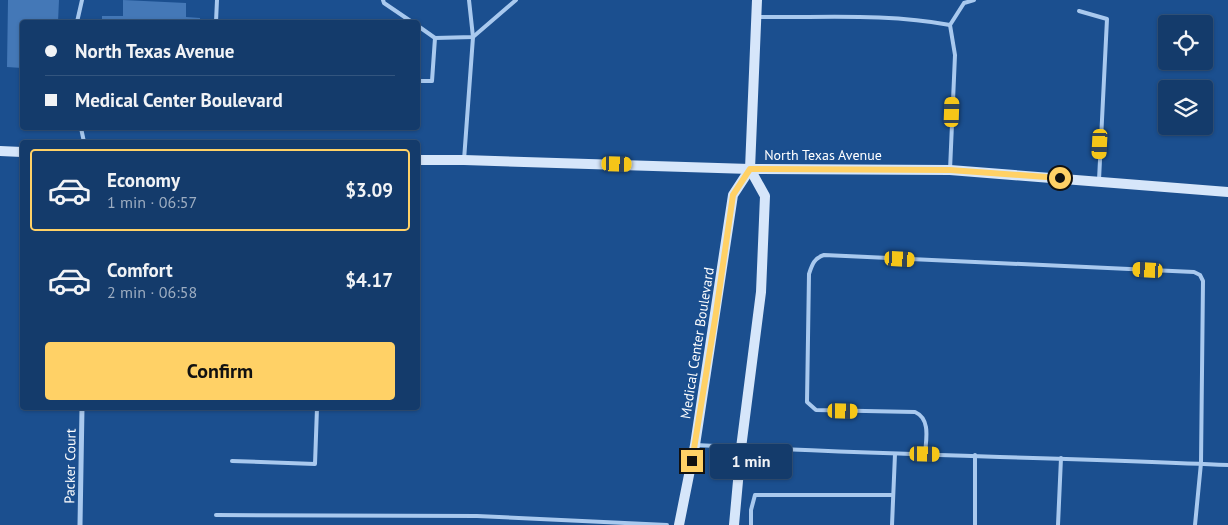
<!DOCTYPE html>
<meta charset="utf-8">
<style>
:root{--surface:#143b6b;--page:#214673;--text:#f1f3f6;--muted:#9dadc1;--line:#33557e;--accent:#ffd166}
body{margin:0;font-family:"PT Sans",sans-serif;background:var(--page);color:var(--text);height:100vh;display:flex;flex-direction:column;font-size:19px;white-space:nowrap}
*{box-sizing:border-box;margin:0}
p{font-size:16px;color:var(--muted)}
.icon{flex:none;width:28px;height:28px;fill:none;stroke:currentColor;stroke-width:2;stroke-linecap:round;stroke-linejoin:round}
.map{position:relative;flex:1;overflow:hidden}
.side{position:absolute;left:20px;top:140px;width:400px;height:270px;display:flex;flex-direction:column;background:var(--surface);border-radius:5px;box-shadow:0 1px 4px #0004,0 0 0 1px var(--line)}
.side>*{flex:none}
.top-card{position:absolute;left:20px;top:20px;width:400px;height:110px;border-radius:5px;box-shadow:0 1px 4px #0004,0 0 0 1px var(--line);display:grid;align-content:center;height:110px;padding:0 25px;background:var(--surface)}
.controls{position:absolute;left:1158px;top:15px;display:grid;gap:10px}
.controls a{display:grid;place-items:center;width:55px;height:55px;border-radius:5px;background:var(--surface);box-shadow:0 1px 4px #0004,0 0 0 1px var(--line);font-size:25px}
.end{position:absolute;width:22px;height:22px;margin:-11px;border:6px solid #ffd166;background:#111;box-shadow:0 0 0 2px #111}
.from{border-radius:50%}
.bubble{position:absolute;height:35px;border-radius:5px;background:var(--surface);box-shadow:0 1px 4px #0004,0 0 0 1px var(--line);font-size:16px;font-weight:600;line-height:35px;text-align:center}
.car{position:absolute;width:15px;height:30px;margin:-15px -8px;border-radius:6px;box-shadow:0 0 4px 1px #0007;background:linear-gradient(#f5c518 24%,#345 0 40%,#f5c518 0 76%,#345 0 86%,#f5c518 0)}
.top-card b{display:flex;align-items:center;gap:18px;height:48px;font-size:19px}
.top-card b+b{border-top:1px solid var(--line)}
.top-card i{width:12px;height:12px;background:var(--text)}
ul{padding:9px 0 0;list-style:none}
li{display:flex;align-items:center;gap:15px;height:82px;margin:0 10px 8px;padding:0 15px;border:2px solid transparent;border-radius:5px}
li div{flex:1}
li b{display:block;font-size:19px}
li em{font-style:normal;font-weight:600}
li.active{border-color:var(--accent)}
li>.icon{width:45px;height:45px;stroke-width:1.5}
.cta{display:flex;gap:10px;margin-top:auto;padding:10px 25px}
.cta a{flex:1;height:58px;border-radius:5px;background:var(--accent);color:#111;font-size:20px;font-weight:600;line-height:58px;text-align:center}
.map>svg:first-child{display:block}
.building{fill:#4478b7}
.lines{fill:none;stroke-linecap:round;stroke-linejoin:round}
.lane{stroke:#a9c9ee;stroke-width:4}
.street{stroke:#a9c9ee;stroke-width:5}
.secondary{stroke:#d6e6fa;stroke-width:10}
.route{stroke:#ffd166;stroke-width:6}
.labels{text-anchor:middle;stroke-width:4;stroke-linejoin:round;paint-order:stroke}
.street-label{font-size:14px;fill:#fff;stroke:#1b4f8f}
</style>
<div class="map">
<svg width="1228" height="525" viewBox="0 0 1228 525">
<rect width="100%" height="100%" fill="#1b4f8f"/>
<!-- building -->
<g class="building">
<polygon points="8,0 59,0 58,22 22,22 22,68 7,67"/>
<polygon points="123,0 186,3 186,17 200,18 200,22 102,22 102,16 123,16"/>
</g>
<g class="lines">
<!-- lane -->
<g class="lane">
<polyline points="383,0 384,3 412,22"/>
<polyline points="1079,11 1107,19 1099,180"/>
<path d="M757 17C822 18 886 13 950 25"/>
<polyline points="77,22 82,0"/>
<polyline points="216,22 217,0"/>
<polyline points="418,26 435,38 473,37 516,0"/>
<polyline points="418,81 432,81 435,38"/>
<polyline points="81,128 84,142"/>
<polyline points="464,160 473,37 469,0"/>
<polyline points="950,170 955,55 950,25 964,3 974,0"/>
<path d="M695 445C873 455 1050 457 1228 465"/>
<path d="M925 454C926 440 931 419 915 412L816 410 807 402 809 274C812 265 814 258 824 255L1194 272 1200 275 1203 281 1201 463 1195 525"/>
<polyline points="975,455 975,525"/>
<polyline points="232,461 315,464 317,408"/>
<polyline points="216,515 477,516 667,525"/>
<polyline points="751,525 751,510 755,495 893,495"/>
<polyline points="892,525 895,454"/>
<polyline points="1058,525 1061,458"/>
</g>
<!-- street -->
<polyline class="street" points="80,525 82,408"/>
<!-- secondary -->
<g class="secondary">
<polyline points="0,151 22,152"/>
<polyline points="418,160 464,160 750,169 950,170 1228,192"/>
<polyline points="679,525 695,445 733,195 750,169"/>
<polyline points="734,525 741,448 761,292 765,196 750,169 757,0"/>
</g>
</g>
<g class="lines">
<!-- route -->
<polyline class="route" points="692,461 716,313 733,195 750,169 950,170 1060,178"/>
</g>
<g class="labels">
<!-- street labels -->
<g class="street-label">
<text x="823" y="160">North Texas Avenue</text>
<text transform="translate(697 343) rotate(-81)" y="5">Medical Center Boulevard</text>
<text transform="translate(70 466) rotate(-89)" y="5">Packer Court</text>
</g>
</g>
</svg>
<div class="controls">
<a><svg class="icon" aria-label="locate" viewBox="0 0 24 24"><circle cx="12" cy="12" r="6"/><path d="M12 2v4M12 18v4M2 12h4M18 12h4"/></svg></a>
<a><svg class="icon" aria-label="layers" viewBox="0 0 24 24"><path d="M12 4l9 5-9 5-9-5zM3 14l9 5 9-5"/></svg></a>
</div>
<i class="end from" style="left:1060px;top:178px"></i>
<i class="end" style="left:692px;top:461px"></i>
<div class="bubble" style="left:710px;top:444px;width:82px">1 min</div>
<i class="car" style="left:952px;top:112px;rotate:2deg"></i>
<i class="car" style="left:1100px;top:144px;rotate:183deg"></i>
<i class="car" style="left:617px;top:164px;rotate:92deg"></i>
<i class="car" style="left:900px;top:259px;rotate:93deg"></i>
<i class="car" style="left:1148px;top:270px;rotate:273deg"></i>
<i class="car" style="left:843px;top:411px;rotate:91deg"></i>
<i class="car" style="left:925px;top:454px;rotate:91deg"></i>
<div class="top-card">
<b><i class="from"></i>North Texas Avenue</b>
<b><i></i>Medical Center Boulevard</b>
</div>
<section class="side">
<ul>
<li class="active"><svg class="icon" aria-label="car" viewBox="0 0 24 24"><path d="M5 17H2v-5l4-1 3-4h7l3 4 3 1v5h-3M9 17h6M6 11h13"/><circle cx="7" cy="17" r="2"/><circle cx="17" cy="17" r="2"/></svg><div><b>Economy</b><p>1 min · 06:57</p></div><em>$3.09</em></li>
<li><svg class="icon" aria-label="car" viewBox="0 0 24 24"><path d="M5 17H2v-5l4-1 3-4h7l3 4 3 1v5h-3M9 17h6M6 11h13"/><circle cx="7" cy="17" r="2"/><circle cx="17" cy="17" r="2"/></svg><div><b>Comfort</b><p>2 min · 06:58</p></div><em>$4.17</em></li>
</ul>
<div class="cta"><a>Confirm</a></div>
</section>
</div>
